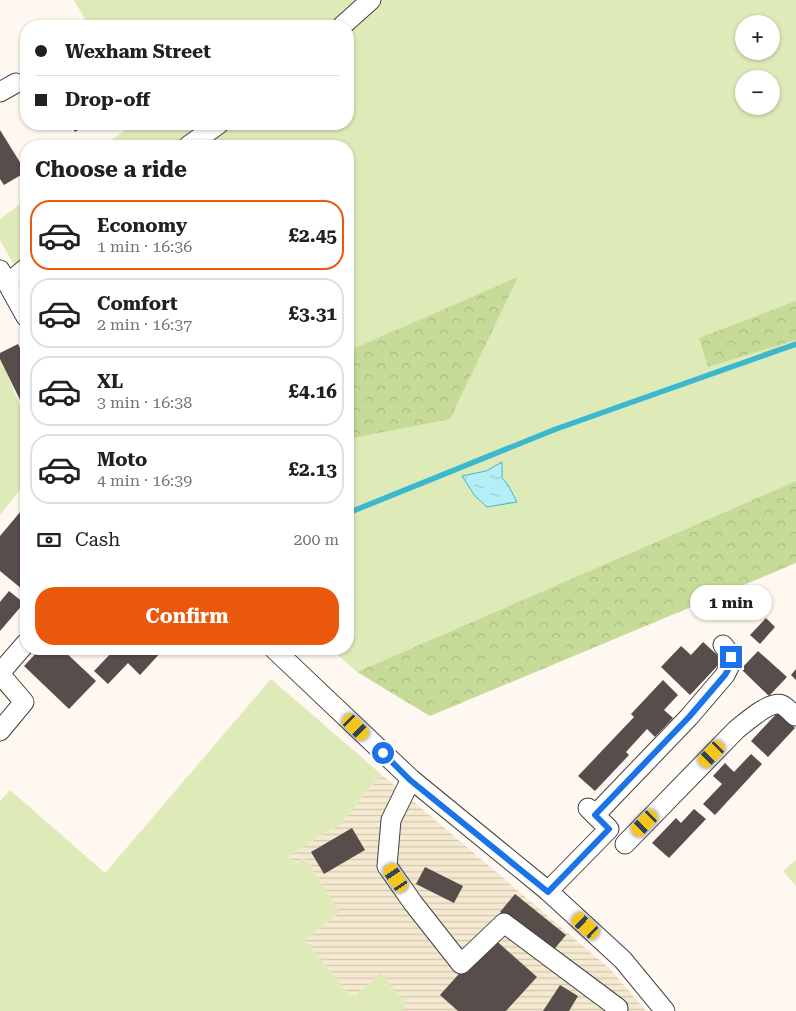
<!DOCTYPE html>
<meta charset="utf-8">
<style>
:root{--surface:#fff;--page:#f2f2f2;--text:#202124;--muted:#757577;--line:#e0e0e0;--accent:#ea580c}
body{margin:0;font-family:"Roboto Serif",serif;background:var(--page);color:var(--text);height:100vh;display:flex;flex-direction:column;font-size:19px;white-space:nowrap}
*{box-sizing:border-box;margin:0}
p{font-size:16px;color:var(--muted)}
.icon{flex:none;width:28px;height:28px;fill:none;stroke:currentColor;stroke-width:2;stroke-linecap:round;stroke-linejoin:round}
.map{position:relative;flex:1;overflow:hidden}
.details{position:absolute;left:20px;top:140px;width:334px;height:515px;display:flex;flex-direction:column;background:var(--surface);border-radius:20px;box-shadow:0 1px 4px #0004}
.details>*{flex:none}
.banner{position:absolute;left:20px;top:20px;width:334px;height:110px;border-radius:20px;box-shadow:0 1px 4px #0004;display:grid;align-content:center;height:110px;padding:0 15px;background:var(--surface)}
.buttons{position:absolute;left:735px;top:15px;display:grid;gap:10px}
.buttons a{display:grid;place-items:center;width:45px;height:45px;border-radius:50%;background:var(--surface);box-shadow:0 1px 4px #0004;font-size:25px}
.end{position:absolute;width:22px;height:22px;margin:-11px;border:6px solid #1a73e8;background:#fff;box-shadow:0 0 0 2px #fff}
.from{border-radius:50%}
.bubble{position:absolute;height:35px;border-radius:18px;background:var(--surface);box-shadow:0 1px 4px #0004;font-size:16px;font-weight:700;line-height:35px;text-align:center}
.car{position:absolute;width:15px;height:30px;margin:-15px -8px;border-radius:6px;box-shadow:0 0 4px 1px #0007;background:linear-gradient(#f5c518 24%,#345 0 40%,#f5c518 0 76%,#345 0 86%,#f5c518 0)}
.banner b{display:flex;align-items:center;gap:18px;height:48px;font-size:19px}
.banner b+b{border-top:1px solid var(--line)}
.banner i{width:12px;height:12px;background:var(--text)}
ul{padding:0;list-style:none}
li{display:flex;align-items:center;gap:15px;height:70px;margin:0 10px 8px;padding:0 5px;border:2px solid var(--line);border-radius:20px}
li div{flex:1}
li b{display:block;font-size:19px}
li em{font-style:normal;font-weight:700}
li.selected{border-color:var(--accent)}
li>.icon{width:45px;height:45px;stroke-width:1.5}
h2{padding:0 15px;font-size:22px;line-height:60px}
.pay{display:flex;align-items:center;gap:12px;height:55px;padding:0 15px;font-size:19px}
.pay p{margin-inline-start:auto}
.cta{display:flex;gap:10px;margin-top:auto;padding:10px 15px}
.cta a{flex:1;height:58px;border-radius:20px;background:var(--accent);color:#fff;font-size:20px;font-weight:700;line-height:58px;text-align:center}
.map>svg:first-child{display:block}
.farmland{fill:url(#farmland-rules)}
.grass{fill:#dfeab9;fill-rule:evenodd}
.forest{fill:url(#forest-crowns)}
.water{fill:url(#water-ripples);stroke:#3bb8ce}
.lines{fill:none;stroke-linecap:round;stroke-linejoin:round}
.stream{stroke:#3bb8ce;stroke-width:5.5}
.building{fill:#574d4b}
.minor-casing{stroke:#424242;stroke-width:21}
.minor{stroke:#fff;stroke-width:19}
.route{stroke:#1a73e8;stroke-width:6}
</style>
<div class="map">
<svg width="796" height="1011" viewBox="0 0 796 1011">
<defs>
<pattern id="farmland-rules" width="6" height="5" patternUnits="userSpaceOnUse" patternTransform="scale(1.25)"><rect width="6" height="5" fill="#f5e9d0"/><path d="M0 2.5h6" fill="none" stroke="#d1c7b1"/></pattern>
<pattern id="forest-crowns" width="20" height="18" patternUnits="userSpaceOnUse" patternTransform="scale(1.25)"><rect width="20" height="18" fill="#c7db99"/><path d="M2 6a3 3 0 1 1 6 0M12 15a3 3 0 1 1 6 0" fill="none" stroke="#aabb83"/></pattern>
<pattern id="water-ripples" width="26" height="14" patternUnits="userSpaceOnUse" patternTransform="scale(1.25)"><rect width="26" height="14" fill="#b5eef6"/><path d="M2 4q2-2 4 0t4 0M15 11q2-2 4 0t4 0" fill="none" stroke="#9acbd2"/></pattern>
</defs>
<rect width="100%" height="100%" fill="#fff8f0"/>
<!-- farmland -->
<polygon class="farmland" points="381,774 610,969 646,1011 402,1011 406,1004 352,998 305,940 340,912 304,857 297,863 287,856 341,824"/>
<!-- grass -->
<g class="grass">
<path d="M74 0H796V481L357 672 331 649H348V146H103L134 124H348V26H89ZM744 24H771V51H744ZM744 79H771V106H744Z"/>
<polygon points="26,200 26,287 0,240 0,219"/>
<polygon points="0,356 26,420 26,482 0,515"/>
<polygon points="271,679 381,774 341,824 287,856 297,863 304,857 340,912 305,940 352,998 381,973 406,1004 402,1011 0,1011 0,801 10,790 105,873"/>
<polygon points="796,860 796,886 783,871"/>
</g>
<!-- forest -->
<g class="forest">
<polygon points="518,277 450,419 348,439 348,351"/>
<polygon points="796,301 796,340 708,367 699,338"/>
<polygon points="796,481 796,563 430,716 357,672"/>
</g>
<!-- water -->
<polygon class="water" points="502,462 502,478 508,485 517,502 487,507 475,496 462,476 486,471"/>
<g class="lines">
<!-- stream -->
<polyline class="stream" points="348,513 556,429 796,344"/>
</g>
<!-- building -->
<g class="building">
<polygon points="70,124 87,124 75,132"/>
<polygon points="0,130 26,172 4,185 0,179"/>
<polygon points="18,344 26,361 26,406 24,408 0,359 0,353"/>
<polygon points="26,505 26,584 22,589 0,571 0,536"/>
<polygon points="9,591 24,603 0,631 0,602"/>
<polygon points="766,618 775,627 760,644 750,635"/>
<polygon points="703,642 723,660 690,695 661,667 681,646 691,655"/>
<polygon points="40,649 62,649 96,681 69,709 24,666"/>
<polygon points="115,649 164,649 140,675 128,663 108,684 94,671"/>
<polygon points="758,651 787,677 769,696 741,669"/>
<polygon points="796,669 796,680 791,675"/>
<polygon points="663,680 678,695 664,710 673,718 655,737 647,729 626,752 629,755 595,791 578,776 634,717 631,714"/>
<polygon points="778,712 795,728 768,757 751,741"/>
<polygon points="751,754 762,764 715,815 703,804 722,784 713,776 725,763 734,772"/>
<polygon points="694,809 706,819 669,858 652,843 676,818 681,823"/>
<polygon points="352,828 365,850 324,874 311,852"/>
<polygon points="425,867 463,886 454,903 416,884"/>
<polygon points="515,894 566,935 551,953 500,912"/>
<polygon points="492,937 537,977 506,1011 458,1011 440,995"/>
<polygon points="560,985 578,996 569,1011 543,1011"/>
</g>
<g class="lines">
<defs>
<g id="minor">
<polyline points="342,26 371,0"/>
<polyline points="0,92 16,83"/>
<polyline points="188,146 219,124"/>
<polyline points="0,270 26,317"/>
<polyline points="8,283 26,268"/>
<polyline points="274,649 411,779 548,891 623,960 665,1011"/>
<polyline points="0,673 26,643"/>
<polyline points="0,674 24,702 0,731"/>
<polyline points="411,779 391,820 387,866 413,903 461,964 504,923 618,1008"/>
<polyline points="595,815 689,717 725,675 732,661 727,650 723,645"/>
<path d="M625 844 736 730C745 723 770 700 782 705 787 707 791 713 795 716"/>
<polyline points="548,891 609,829 588,808"/>
</g>
</defs>
<!-- minor casing -->
<use href="#minor" class="minor-casing"/>
<!-- minor -->
<use href="#minor" class="minor"/>
</g>
<g class="lines">
<!-- route -->
<polyline class="route" points="383,753 410,780 548,892 609,829 595,815 689,717 725,675 730,666 731,657"/>
</g>
</svg>
<div class="buttons">
<a>+</a>
<a>−</a>
</div>
<i class="end from" style="left:383px;top:753px"></i>
<i class="end" style="left:731px;top:657px"></i>
<div class="bubble" style="left:690px;top:585px;width:82px">1 min</div>
<i class="car" style="left:356px;top:727px;rotate:134deg"></i>
<i class="car" style="left:712px;top:754px;rotate:224deg"></i>
<i class="car" style="left:645px;top:823px;rotate:224deg"></i>
<i class="car" style="left:396px;top:878px;rotate:326deg"></i>
<i class="car" style="left:586px;top:926px;rotate:312deg"></i>
<div class="banner">
<b><i class="from"></i>Wexham Street</b>
<b><i></i>Drop-off</b>
</div>
<section class="details">
<h2>Choose a ride</h2>
<ul>
<li class="selected"><svg class="icon" aria-label="car" viewBox="0 0 24 24"><path d="M5 17H2v-5l4-1 3-4h7l3 4 3 1v5h-3M9 17h6M6 11h13"/><circle cx="7" cy="17" r="2"/><circle cx="17" cy="17" r="2"/></svg><div><b>Economy</b><p>1 min · 16:36</p></div><em>£2.45</em></li>
<li><svg class="icon" aria-label="car" viewBox="0 0 24 24"><path d="M5 17H2v-5l4-1 3-4h7l3 4 3 1v5h-3M9 17h6M6 11h13"/><circle cx="7" cy="17" r="2"/><circle cx="17" cy="17" r="2"/></svg><div><b>Comfort</b><p>2 min · 16:37</p></div><em>£3.31</em></li>
<li><svg class="icon" aria-label="car" viewBox="0 0 24 24"><path d="M5 17H2v-5l4-1 3-4h7l3 4 3 1v5h-3M9 17h6M6 11h13"/><circle cx="7" cy="17" r="2"/><circle cx="17" cy="17" r="2"/></svg><div><b>XL</b><p>3 min · 16:38</p></div><em>£4.16</em></li>
<li><svg class="icon" aria-label="car" viewBox="0 0 24 24"><path d="M5 17H2v-5l4-1 3-4h7l3 4 3 1v5h-3M9 17h6M6 11h13"/><circle cx="7" cy="17" r="2"/><circle cx="17" cy="17" r="2"/></svg><div><b>Moto</b><p>4 min · 16:39</p></div><em>£2.13</em></li>
</ul>
<div class="pay"><svg class="icon" aria-label="cash" viewBox="0 0 24 24"><path d="M3 7h18v10H3z"/><circle cx="12" cy="12" r="2"/></svg>Cash<p>200 m</p></div>
<div class="cta"><a>Confirm</a></div>
</section>
</div>
